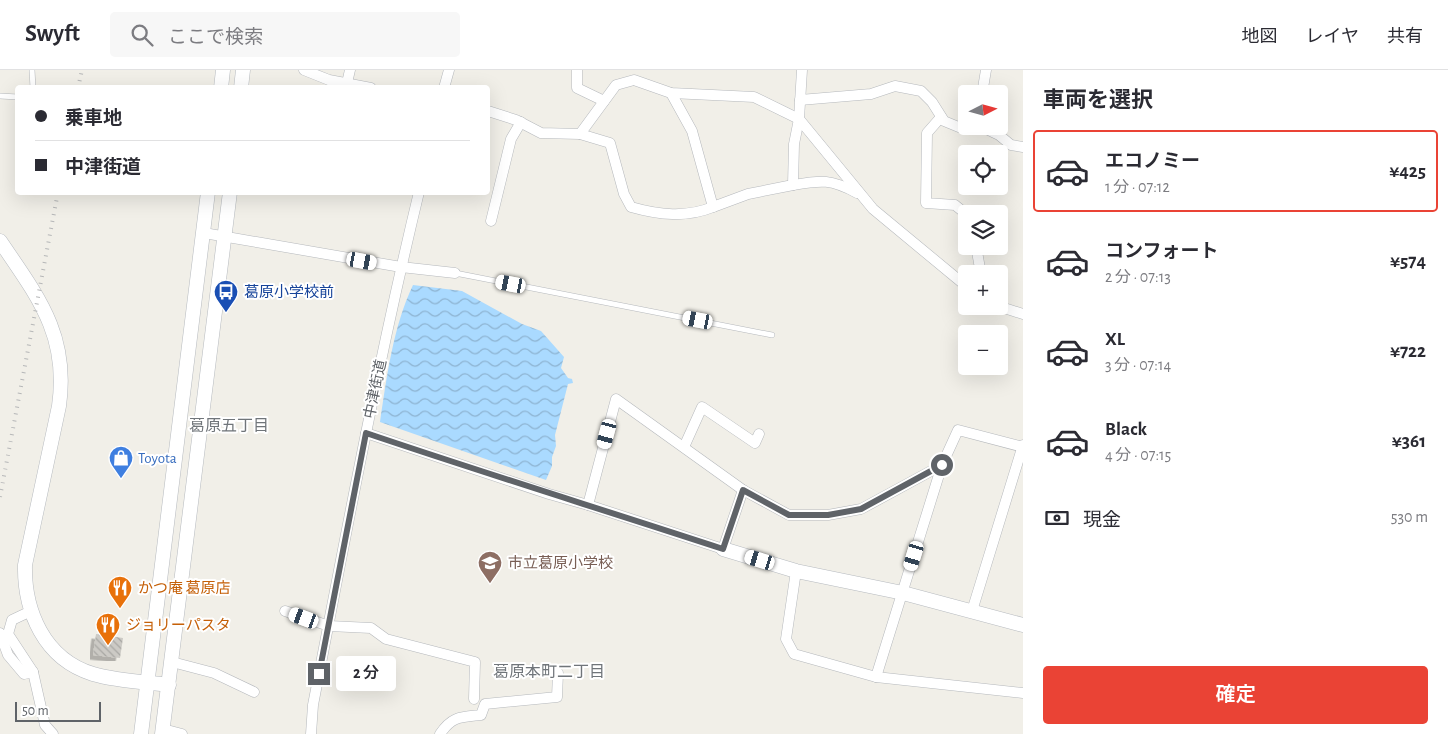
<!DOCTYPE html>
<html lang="ja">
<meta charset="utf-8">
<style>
:root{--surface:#fff;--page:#f7f7f7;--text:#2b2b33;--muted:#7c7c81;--line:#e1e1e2;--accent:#ea4335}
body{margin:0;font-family:"Alegreya Sans","Noto Sans JP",sans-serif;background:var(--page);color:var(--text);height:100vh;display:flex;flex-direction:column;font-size:19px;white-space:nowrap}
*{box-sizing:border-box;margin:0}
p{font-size:16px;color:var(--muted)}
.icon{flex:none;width:28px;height:28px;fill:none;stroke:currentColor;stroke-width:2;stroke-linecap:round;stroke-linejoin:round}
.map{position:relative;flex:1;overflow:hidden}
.panel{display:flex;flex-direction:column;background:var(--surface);width:425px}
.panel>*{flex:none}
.banner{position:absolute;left:15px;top:15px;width:475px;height:110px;border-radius:5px;box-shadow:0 5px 20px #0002;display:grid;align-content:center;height:110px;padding:0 20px;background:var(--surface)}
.needle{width:32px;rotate:84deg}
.fabs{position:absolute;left:958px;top:15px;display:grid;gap:10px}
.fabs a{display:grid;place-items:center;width:50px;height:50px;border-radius:5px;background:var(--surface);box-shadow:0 5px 20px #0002;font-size:25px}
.scale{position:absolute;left:15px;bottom:12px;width:86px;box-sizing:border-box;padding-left:5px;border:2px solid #5f6368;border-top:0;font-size:14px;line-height:18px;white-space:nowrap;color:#5f6368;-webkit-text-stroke:4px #fff;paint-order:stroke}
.end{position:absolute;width:22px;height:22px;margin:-11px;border:6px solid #5f6368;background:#fff;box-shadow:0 0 0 2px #fff}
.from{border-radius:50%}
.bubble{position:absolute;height:35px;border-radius:5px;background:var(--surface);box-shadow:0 5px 20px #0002;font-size:16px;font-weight:600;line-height:35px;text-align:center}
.car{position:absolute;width:15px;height:30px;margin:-15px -8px;border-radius:6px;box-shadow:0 0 4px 1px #0007;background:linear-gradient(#fff 24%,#345 0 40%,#fff 0 76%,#345 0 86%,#fff 0)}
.banner b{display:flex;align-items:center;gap:18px;height:48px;font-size:19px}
.banner b+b{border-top:1px solid var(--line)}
.banner i{width:12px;height:12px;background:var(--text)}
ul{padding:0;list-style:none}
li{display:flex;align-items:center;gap:15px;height:82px;margin:0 10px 8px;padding:0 10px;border:2px solid transparent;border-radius:5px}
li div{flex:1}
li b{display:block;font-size:19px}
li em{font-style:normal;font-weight:600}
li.on{border-color:var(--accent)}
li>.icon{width:45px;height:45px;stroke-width:1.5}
h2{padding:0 20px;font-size:22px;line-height:60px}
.pay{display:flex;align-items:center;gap:12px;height:55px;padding:0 20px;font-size:19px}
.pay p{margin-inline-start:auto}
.cta{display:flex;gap:10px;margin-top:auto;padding:10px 20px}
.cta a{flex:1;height:58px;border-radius:5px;background:var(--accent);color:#fff;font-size:20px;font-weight:600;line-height:58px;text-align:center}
header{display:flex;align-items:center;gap:30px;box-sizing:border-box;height:70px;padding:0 25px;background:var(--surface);border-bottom:1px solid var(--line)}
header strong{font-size:24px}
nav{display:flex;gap:28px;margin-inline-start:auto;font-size:18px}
.search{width:350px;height:45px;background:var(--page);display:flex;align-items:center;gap:12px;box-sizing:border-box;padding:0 18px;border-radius:5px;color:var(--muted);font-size:19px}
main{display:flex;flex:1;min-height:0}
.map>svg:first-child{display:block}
.water{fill:url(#water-waves)}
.building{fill:url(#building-back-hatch);filter:url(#shadow)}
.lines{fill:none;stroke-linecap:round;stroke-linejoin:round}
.lane-casing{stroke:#b5b8bc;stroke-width:6}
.street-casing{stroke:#b5b8bc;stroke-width:11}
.secondary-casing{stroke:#b6babf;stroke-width:15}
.lane{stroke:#fff;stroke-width:5}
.street{stroke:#fff;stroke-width:10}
.secondary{stroke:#fff;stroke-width:14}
.rail{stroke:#b6b7b8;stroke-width:4;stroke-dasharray:1 6;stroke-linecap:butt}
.route{stroke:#5f6368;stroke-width:6}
.labels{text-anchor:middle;stroke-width:4;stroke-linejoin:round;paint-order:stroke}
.transit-label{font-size:15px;fill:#164399;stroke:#fff;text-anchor:start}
.street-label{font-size:15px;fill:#5f6368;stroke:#fff}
.shop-label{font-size:15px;fill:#366cbe;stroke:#fff;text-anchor:start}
.education-label{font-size:15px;fill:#785e54;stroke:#fff;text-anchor:start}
.food-label{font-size:15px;fill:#c56008;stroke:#fff;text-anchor:start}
.neighbourhood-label{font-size:16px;fill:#70757a;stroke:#fff}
</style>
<header>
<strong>Swyft</strong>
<div class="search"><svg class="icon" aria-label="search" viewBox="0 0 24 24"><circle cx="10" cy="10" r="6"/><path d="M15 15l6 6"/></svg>ここで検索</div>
<nav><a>地図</a><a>レイヤ</a><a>共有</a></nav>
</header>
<main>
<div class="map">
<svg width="1023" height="664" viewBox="0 0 1023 664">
<defs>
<pattern id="water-waves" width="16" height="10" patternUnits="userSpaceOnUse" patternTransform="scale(1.25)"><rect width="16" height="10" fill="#aadaff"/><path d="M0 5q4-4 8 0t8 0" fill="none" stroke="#8eb4d2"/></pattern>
<pattern id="building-back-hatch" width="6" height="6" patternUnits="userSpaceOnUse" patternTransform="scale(1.25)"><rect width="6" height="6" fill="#cccac5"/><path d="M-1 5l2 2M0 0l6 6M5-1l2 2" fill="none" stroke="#a9a8a4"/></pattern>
<filter id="shadow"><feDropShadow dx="-4.5" dy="4.5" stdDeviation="0" flood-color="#0004"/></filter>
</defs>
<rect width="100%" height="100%" fill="#f1efe8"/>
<!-- water -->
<path class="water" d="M413 215 462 221 522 254 541 261 564 287 561 298 568 308 572 309 573 313 568 314 555 365 556 376 552 387V396L546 410 380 352C387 306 393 257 413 215Z"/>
<!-- building -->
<polygon class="building" points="96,564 123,568 120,588 93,585"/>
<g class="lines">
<defs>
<g id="lane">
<polyline points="32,0 33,18"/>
<polyline points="0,26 18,27"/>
<polyline points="455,203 772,265"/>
</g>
<g id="street">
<polyline points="304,0 329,10 371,18"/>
<polyline points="577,0 577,18 604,31"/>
<polyline points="347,13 350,0"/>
<polyline points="444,18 449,0"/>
<polyline points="671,23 692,61 713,137 748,124 793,115 794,74 799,49 802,0"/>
<polyline points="982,24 986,0"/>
<polyline points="800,30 871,24 895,16 921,21 932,32 944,51 961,58 978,56"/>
<polyline points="488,41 516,50 541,63 580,64 616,15 634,10 671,23 754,27 799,49 873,139 966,216"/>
<polyline points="941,47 927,63 926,133 955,135 966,144"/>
<polyline points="980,56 999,65 1011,75 1023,77"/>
<path d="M580 64 610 73 624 124 631 137C659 145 686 148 713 137"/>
<path d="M793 115C822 110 831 109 857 123"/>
<polyline points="491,151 511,69 521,52"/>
<polyline points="204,163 401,197 455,203"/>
<polyline points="976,176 981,204"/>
<polyline points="998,236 1023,244"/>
<polyline points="366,363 549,424 588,435 723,479 743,420"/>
<polyline points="684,377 702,337 755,373 759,364"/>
<polyline points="588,435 616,329 743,420 789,445 828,445 861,439 942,395"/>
<polyline points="796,501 786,569 794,584 876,607 1023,623"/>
<polyline points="31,541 12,550 8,564 33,602 45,655 53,664"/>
<polyline points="285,541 329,556 371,558 386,569 475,592 474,629"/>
<polyline points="972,541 1023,375"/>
<polyline points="0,563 8,585 24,604 33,602"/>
<polyline points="172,592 214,603 254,622"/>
<polyline points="876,607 942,395 958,360 1023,377"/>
<polyline points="163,659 182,664"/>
<path d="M311 664 313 635C346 464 378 292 419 122"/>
<path d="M440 664C452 646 461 647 481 645L485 634 557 627 558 603"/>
</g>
<g id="secondary">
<polyline points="221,18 223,0"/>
<polyline points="241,18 243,0"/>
<path d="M0 171C38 227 69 265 59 336L25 495C24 541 44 589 93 604 117 611 143 612 169 615"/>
<polyline points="723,479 796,501 903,523 1023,555"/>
<polyline points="141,664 208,122"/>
<polyline points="162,664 230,122"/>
</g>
</defs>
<!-- lane casing -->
<use href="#lane" class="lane-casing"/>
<!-- street casing -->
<use href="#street" class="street-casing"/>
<!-- secondary casing -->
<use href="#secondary" class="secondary-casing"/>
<!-- lane -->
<use href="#lane" class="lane"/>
<!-- street -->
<use href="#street" class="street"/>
<!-- secondary -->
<use href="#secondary" class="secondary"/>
<!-- rail -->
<g class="rail">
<polyline points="78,18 82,0"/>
<polyline points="0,427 58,122"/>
</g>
</g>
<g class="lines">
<!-- route -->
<path class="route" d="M319 604 366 363C484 403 604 440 723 479L743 420 789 445H828L861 439 942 395"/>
</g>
<!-- icons -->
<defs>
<symbol id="bus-pin" viewBox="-11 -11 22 30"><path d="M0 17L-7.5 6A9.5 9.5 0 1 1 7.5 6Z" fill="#1a4fb4" stroke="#fff"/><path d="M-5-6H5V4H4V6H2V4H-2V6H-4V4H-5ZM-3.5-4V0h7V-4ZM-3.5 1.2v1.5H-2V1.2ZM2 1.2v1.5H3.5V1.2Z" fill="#fff"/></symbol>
<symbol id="shop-pin" viewBox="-11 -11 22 30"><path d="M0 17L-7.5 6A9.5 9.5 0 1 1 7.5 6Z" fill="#3f7fe0" stroke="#fff"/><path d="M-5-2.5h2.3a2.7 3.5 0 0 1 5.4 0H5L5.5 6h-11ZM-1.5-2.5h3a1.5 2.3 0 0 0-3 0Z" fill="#fff"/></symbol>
<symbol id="school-pin" viewBox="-11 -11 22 30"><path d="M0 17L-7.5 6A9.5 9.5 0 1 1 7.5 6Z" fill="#8d6e63" stroke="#fff"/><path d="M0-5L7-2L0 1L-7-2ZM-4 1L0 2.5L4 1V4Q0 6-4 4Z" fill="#fff"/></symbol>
<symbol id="restaurant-pin" viewBox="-11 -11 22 30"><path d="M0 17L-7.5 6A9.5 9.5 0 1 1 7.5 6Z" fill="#e8710a" stroke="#fff"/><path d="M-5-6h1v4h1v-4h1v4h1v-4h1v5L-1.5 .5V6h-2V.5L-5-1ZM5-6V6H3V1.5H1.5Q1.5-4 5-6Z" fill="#fff"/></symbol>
</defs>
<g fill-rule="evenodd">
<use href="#bus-pin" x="212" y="208" width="28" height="38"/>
<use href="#shop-pin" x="107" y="374" width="28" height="38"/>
<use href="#school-pin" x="476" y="479" width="28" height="38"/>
<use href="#restaurant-pin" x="106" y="504" width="28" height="38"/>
<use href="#restaurant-pin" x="94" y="541" width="28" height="38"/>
</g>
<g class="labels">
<!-- transit labels -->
<g class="transit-label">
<text x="244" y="227">葛原小学校前</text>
</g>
<!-- street labels -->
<g class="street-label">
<text transform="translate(375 319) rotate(-78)" y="5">中津街道</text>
</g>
<!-- shop labels -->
<g class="shop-label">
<text x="138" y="393">Toyota</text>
</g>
<!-- education labels -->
<g class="education-label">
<text x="508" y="498">市立葛原小学校</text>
</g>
<!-- food labels -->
<g class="food-label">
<text x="138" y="523">かつ庵 葛原店</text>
<text x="126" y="560">ジョリーパスタ</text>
</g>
<!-- neighbourhood labels -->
<g class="neighbourhood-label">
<text x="229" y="361">葛原五丁目</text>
<text x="549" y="607">葛原本町二丁目</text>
</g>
</g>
</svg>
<div class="fabs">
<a><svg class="needle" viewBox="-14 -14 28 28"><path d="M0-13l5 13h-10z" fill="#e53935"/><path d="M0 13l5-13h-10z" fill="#7c7c81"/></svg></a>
<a><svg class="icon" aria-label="locate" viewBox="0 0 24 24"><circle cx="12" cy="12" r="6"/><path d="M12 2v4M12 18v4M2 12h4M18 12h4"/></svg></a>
<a><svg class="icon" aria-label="layers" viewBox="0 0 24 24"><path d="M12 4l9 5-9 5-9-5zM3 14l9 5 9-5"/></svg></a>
<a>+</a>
<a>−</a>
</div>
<div class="scale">50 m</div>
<i class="end from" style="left:942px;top:395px"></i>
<i class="end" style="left:319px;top:604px"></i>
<div class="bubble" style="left:336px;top:586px;width:60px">2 分</div>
<i class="car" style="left:362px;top:191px;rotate:100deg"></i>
<i class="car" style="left:511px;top:214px;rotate:281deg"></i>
<i class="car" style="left:698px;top:250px;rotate:281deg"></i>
<i class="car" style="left:607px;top:364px;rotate:195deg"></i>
<i class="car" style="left:914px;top:486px;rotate:197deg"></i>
<i class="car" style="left:760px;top:490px;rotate:287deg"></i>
<i class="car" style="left:304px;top:548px;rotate:290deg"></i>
<div class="banner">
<b><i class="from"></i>乗車地</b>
<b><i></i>中津街道</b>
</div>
</div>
<section class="panel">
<h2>車両を選択</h2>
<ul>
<li class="on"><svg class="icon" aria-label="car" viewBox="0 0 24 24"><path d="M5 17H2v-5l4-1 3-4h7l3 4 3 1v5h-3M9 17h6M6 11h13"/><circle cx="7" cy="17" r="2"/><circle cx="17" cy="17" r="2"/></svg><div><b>エコノミー</b><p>1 分 · 07:12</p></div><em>¥425</em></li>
<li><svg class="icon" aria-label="car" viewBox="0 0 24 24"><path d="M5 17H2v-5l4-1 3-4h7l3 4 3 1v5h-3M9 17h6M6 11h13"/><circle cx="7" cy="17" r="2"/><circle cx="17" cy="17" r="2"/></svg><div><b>コンフォート</b><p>2 分 · 07:13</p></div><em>¥574</em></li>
<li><svg class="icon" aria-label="car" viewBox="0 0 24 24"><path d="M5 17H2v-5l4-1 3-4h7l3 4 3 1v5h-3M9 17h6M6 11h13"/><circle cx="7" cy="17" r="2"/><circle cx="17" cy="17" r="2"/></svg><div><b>XL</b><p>3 分 · 07:14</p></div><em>¥722</em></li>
<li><svg class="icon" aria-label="car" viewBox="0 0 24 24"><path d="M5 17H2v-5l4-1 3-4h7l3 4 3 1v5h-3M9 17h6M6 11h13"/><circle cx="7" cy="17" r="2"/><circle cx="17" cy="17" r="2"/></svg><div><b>Black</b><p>4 分 · 07:15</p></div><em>¥361</em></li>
</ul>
<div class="pay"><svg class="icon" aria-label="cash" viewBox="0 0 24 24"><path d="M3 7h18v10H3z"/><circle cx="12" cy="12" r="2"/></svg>現金<p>530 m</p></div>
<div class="cta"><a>確定</a></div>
</section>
</main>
